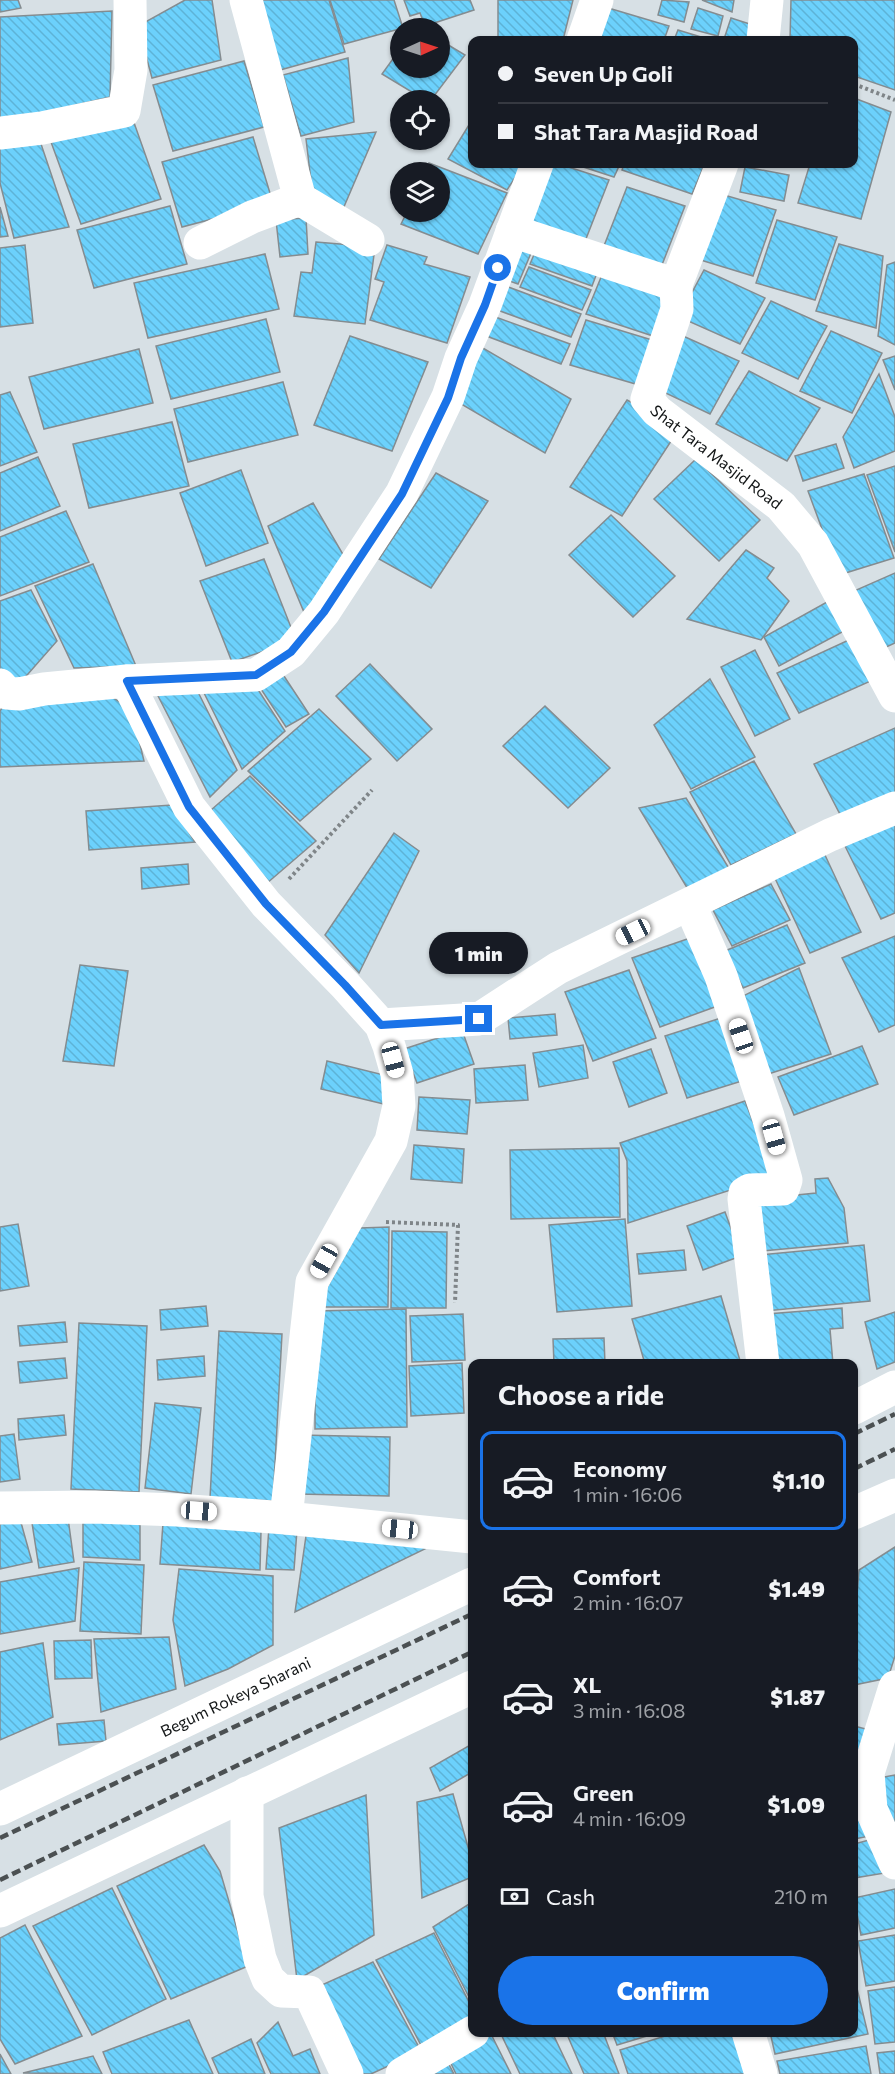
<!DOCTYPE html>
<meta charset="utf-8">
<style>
:root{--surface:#171b24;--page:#242831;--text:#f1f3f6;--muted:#9ea1a6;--line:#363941;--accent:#1a73e8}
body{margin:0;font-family:Commissioner,sans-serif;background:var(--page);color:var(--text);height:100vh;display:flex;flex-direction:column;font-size:22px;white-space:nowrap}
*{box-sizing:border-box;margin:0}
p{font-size:20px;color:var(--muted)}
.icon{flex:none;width:33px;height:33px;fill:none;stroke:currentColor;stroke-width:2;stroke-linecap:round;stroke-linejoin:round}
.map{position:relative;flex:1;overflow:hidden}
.drawer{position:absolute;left:468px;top:1359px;width:390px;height:678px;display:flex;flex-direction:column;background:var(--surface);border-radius:12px;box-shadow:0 2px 4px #0004}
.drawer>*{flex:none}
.hud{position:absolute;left:468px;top:36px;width:390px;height:132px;border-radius:12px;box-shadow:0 2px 4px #0004;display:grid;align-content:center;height:132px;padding:0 30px;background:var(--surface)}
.needle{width:39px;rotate:87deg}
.controls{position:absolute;left:390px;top:18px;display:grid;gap:12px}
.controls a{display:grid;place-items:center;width:60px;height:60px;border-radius:50%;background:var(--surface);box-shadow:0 2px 4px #0004;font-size:30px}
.end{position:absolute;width:27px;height:27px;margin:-14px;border:8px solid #1a73e8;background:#fff;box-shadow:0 0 0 3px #fff}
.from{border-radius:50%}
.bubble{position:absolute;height:42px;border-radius:21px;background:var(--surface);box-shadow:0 2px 4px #0004;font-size:20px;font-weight:800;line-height:42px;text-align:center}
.car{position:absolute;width:18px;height:36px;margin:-18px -9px;border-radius:8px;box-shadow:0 0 4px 2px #0007;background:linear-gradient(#fff 24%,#345 0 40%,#fff 0 76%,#345 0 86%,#fff 0)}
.hud b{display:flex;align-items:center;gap:21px;height:57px;font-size:22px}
.hud b+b{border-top:2px solid var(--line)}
.hud i{width:15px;height:15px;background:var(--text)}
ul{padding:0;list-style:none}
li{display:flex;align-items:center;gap:18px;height:99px;margin:0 12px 9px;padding:0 18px;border:3px solid transparent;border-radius:12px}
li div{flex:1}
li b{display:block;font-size:22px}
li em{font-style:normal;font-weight:800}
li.selected{border-color:var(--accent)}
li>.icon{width:54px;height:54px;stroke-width:1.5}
h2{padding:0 30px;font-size:27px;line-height:72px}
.pay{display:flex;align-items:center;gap:15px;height:66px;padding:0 30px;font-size:22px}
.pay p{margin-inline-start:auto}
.primary-button{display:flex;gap:12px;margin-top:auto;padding:12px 30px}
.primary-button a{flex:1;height:69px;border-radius:36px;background:var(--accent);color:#fff;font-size:24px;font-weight:800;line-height:69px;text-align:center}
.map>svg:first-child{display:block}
.building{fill:url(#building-back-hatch);stroke:#848c90;stroke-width:1.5}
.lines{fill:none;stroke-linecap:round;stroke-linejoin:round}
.path{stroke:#7f8588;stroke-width:4;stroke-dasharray:3 3;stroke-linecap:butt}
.minor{stroke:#fff;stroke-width:33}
.major{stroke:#fff;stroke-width:33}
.rail{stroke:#4b5052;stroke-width:4.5;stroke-dasharray:9 4.5;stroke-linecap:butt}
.route{stroke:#1a73e8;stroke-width:8}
.labels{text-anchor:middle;stroke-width:4.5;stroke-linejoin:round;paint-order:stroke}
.street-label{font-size:16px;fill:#121516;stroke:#e4eef2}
</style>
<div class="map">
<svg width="895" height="2074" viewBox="0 0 895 2074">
<defs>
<pattern id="building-back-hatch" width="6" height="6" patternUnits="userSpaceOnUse" patternTransform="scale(1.5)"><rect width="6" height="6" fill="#6cd1fc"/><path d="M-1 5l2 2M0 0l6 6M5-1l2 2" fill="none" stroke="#5db3d7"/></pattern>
</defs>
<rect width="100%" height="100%" fill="#d7e0e5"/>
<!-- building -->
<g class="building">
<polygon points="0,0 18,0 21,8 0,12"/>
<polygon points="185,0 212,0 221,60 152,78 138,26"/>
<polygon points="258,0 329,0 345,52 280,70"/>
<polygon points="330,0 394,0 403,28 344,44"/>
<polygon points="404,0 470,0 474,10 425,26 420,13 410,16"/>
<polygon points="498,0 573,0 563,40 498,40"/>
<polygon points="662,0 689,2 684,22 658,15"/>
<polygon points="702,0 734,0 732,12"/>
<polygon points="791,0 895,0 895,90 854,76 854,40 790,40"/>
<polygon points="605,7 669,26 664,40 593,40"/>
<polygon points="698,8 723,16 718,36 691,29"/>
<polygon points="112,11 110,97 0,123 0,17"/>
<polygon points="731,18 756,26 752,40 724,39"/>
<polygon points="678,30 711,40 674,40"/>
<polygon points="440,40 465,55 431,100 425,100 382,74 400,49 400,68 440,68"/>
<polygon points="348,58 354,122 301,136 283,75"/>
<polygon points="244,61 264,127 173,151 153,85"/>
<polygon points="854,98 891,112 861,219 798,203 810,164 854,164"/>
<polygon points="132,117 161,199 81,224 51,142"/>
<polygon points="472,120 472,164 524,164 507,190 448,159"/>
<polygon points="376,132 340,216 314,206 306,139"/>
<polygon points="253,137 273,203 182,227 162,162"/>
<polygon points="40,141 69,227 14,238 0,183 0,148"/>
<polygon points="429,163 507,193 478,254 401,224 407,212 440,212 440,172 425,172"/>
<polygon points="551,164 559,164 609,180 582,249 524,229"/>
<polygon points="574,164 620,164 614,177"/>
<polygon points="624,164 690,164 703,168 692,194 622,170"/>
<polygon points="745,167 789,175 784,201 740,192"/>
<polygon points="627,187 685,206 658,275 600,256"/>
<polygon points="717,193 776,210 753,276 694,258"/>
<polygon points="170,206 187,264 94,288 77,230"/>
<polygon points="0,207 8,236 0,237"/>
<polygon points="306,218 308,254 280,257 276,220"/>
<polygon points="777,220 837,237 815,300 756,283"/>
<polygon points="517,241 534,246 518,284 501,278"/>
<polygon points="316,242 375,247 365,324 294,316 301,272 312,273"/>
<polygon points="539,243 600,265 592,286 530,264"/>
<polygon points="839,244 883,256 876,328 816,311"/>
<polygon points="25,245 33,323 0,327 0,248"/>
<polygon points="387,245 427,257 424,264 470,277 447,343 370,320 384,282 375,279"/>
<polygon points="265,254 279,309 148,338 134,283"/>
<polygon points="895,262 895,345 878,336 887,265"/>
<polygon points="529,267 591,290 582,310 520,287"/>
<polygon points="604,270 673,294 656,337 586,314"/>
<polygon points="704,270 765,298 740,344 679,317"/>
<polygon points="503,285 581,314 571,337 492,308"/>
<polygon points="771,301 827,326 798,379 742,353"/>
<polygon points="490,315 570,344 561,364 481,334"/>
<polygon points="266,319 280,372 171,399 156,346"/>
<polygon points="586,320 662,343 646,387 570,365"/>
<polygon points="831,331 882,353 852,413 800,391"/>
<polygon points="350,336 428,362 392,451 314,425"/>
<polygon points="683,336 739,361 710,414 655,388"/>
<polygon points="481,347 571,399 545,453 456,401"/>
<polygon points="139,349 153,403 44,429 29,377"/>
<polygon points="895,356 895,390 883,360"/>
<polygon points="749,371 820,408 787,461 716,424"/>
<polygon points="879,374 895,417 895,451 854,468 843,437"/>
<polygon points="283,382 298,435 188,462 174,409"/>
<polygon points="10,392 37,452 0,466 0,395"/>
<polygon points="627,400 679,429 622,516 570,487"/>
<polygon points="172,422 189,486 89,508 73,444"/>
<polygon points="836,444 844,468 803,481 795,456"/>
<polygon points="38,457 60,506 0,531 0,473"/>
<polygon points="696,459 760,520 719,561 654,499"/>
<polygon points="895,466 895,552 867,475"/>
<polygon points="241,470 268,543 206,566 180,493"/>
<polygon points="436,473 488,501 431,588 379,559"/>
<polygon points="864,474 894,558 839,575 808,491"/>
<polygon points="313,503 348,563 306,617 268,526"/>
<polygon points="66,511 89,562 0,596 0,537"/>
<polygon points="611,515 675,576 633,617 569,555"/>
<polygon points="746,550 774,568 767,578 789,601 761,640 687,619"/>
<polygon points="264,559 296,640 232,662 200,581"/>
<polygon points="93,564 136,666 74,668 35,586"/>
<polygon points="895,573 895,643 884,648 854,591"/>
<polygon points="31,590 57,641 13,691 0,676 0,601"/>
<polygon points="827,602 844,631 779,666 764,637"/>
<polygon points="851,639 873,680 799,713 777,673"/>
<polygon points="755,650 790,719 755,736 721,667"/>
<polygon points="370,664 432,729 397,761 336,696"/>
<polygon points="282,673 309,714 286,727 259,686"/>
<polygon points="710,679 755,757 691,789 654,725"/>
<polygon points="255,685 285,731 242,769 202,689"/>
<polygon points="197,690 237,770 210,797 156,692"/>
<polygon points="108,694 132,711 144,761 0,767 0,711 9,698"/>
<polygon points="545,706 610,768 568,808 503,746"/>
<polygon points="319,709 371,759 300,821 248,771"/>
<polygon points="895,728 895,799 844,822 814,764"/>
<polygon points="754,761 796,834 731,865 690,792"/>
<polygon points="250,776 316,841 266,884 211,810"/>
<polygon points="686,798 733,875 692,896 639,808"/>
<polygon points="172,805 195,842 89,850 86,811"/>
<polygon points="895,823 895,913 881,919 844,844"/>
<polygon points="394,833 419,851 359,973 325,935"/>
<polygon points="824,853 861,932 810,953 773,874"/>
<polygon points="188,864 189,884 142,889 141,868"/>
<polygon points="771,884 790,920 732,946 713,910"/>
<polygon points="787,925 805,963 743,988 725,951"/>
<polygon points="696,936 723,1004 660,1027 632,958"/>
<polygon points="895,936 895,1025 879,1032 842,958"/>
<polygon points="80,965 128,971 114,1066 63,1061"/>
<polygon points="799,968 831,1054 765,1075 737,999"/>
<polygon points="629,970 656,1038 593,1061 565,992"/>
<polygon points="555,1014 557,1035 510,1039 508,1018"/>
<polygon points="721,1018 745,1080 687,1098 665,1036"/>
<polygon points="462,1030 474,1064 417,1083 404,1049"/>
<polygon points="583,1045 588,1078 539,1087 533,1053"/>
<polygon points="862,1046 878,1084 794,1115 778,1077"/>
<polygon points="651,1049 667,1093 629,1107 613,1062"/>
<polygon points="327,1061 388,1076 388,1105 321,1089"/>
<polygon points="525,1065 528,1100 476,1103 474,1069"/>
<polygon points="419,1097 470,1100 467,1134 417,1130"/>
<polygon points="745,1101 774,1176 628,1223 627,1161 620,1143"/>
<polygon points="414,1145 464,1149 462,1183 411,1179"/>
<polygon points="619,1148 620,1217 511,1219 510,1150"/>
<polygon points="828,1178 844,1208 848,1243 762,1251 756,1199 816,1193 815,1179"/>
<polygon points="725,1212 741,1256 703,1270 687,1226"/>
<polygon points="625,1219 632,1306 557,1312 549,1225"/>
<polygon points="18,1224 29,1286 0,1291 0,1227"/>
<polygon points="389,1227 388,1307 325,1307 325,1291 360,1228"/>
<polygon points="392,1231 447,1232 446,1308 391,1308"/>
<polygon points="864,1245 870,1301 765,1311 760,1255"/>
<polygon points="684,1250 686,1270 639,1274 637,1254"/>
<polygon points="721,1296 741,1364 645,1364 632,1319"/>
<polygon points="206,1306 208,1326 161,1330 160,1310"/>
<polygon points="842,1308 843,1328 830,1329 833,1364 772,1364 767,1314"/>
<polygon points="406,1309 407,1427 315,1429 315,1311"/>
<polygon points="895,1312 895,1362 877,1369 865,1322"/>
<polygon points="463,1314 465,1360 412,1362 410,1316"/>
<polygon points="65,1322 67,1342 20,1346 18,1326"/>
<polygon points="79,1323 147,1326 139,1492 71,1489"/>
<polygon points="219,1331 282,1334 273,1501 210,1498"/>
<polygon points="604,1338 605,1364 554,1364 553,1339"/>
<polygon points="204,1356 205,1376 158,1380 157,1360"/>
<polygon points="65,1358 67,1378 20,1383 18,1362"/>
<polygon points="462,1363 464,1413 411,1416 409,1366"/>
<polygon points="155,1403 201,1408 191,1494 145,1488"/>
<polygon points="470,1407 472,1407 472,1531"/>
<polygon points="64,1415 66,1435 19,1440 18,1419"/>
<polygon points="14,1434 20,1479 0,1482 0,1436"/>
<polygon points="300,1435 390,1437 389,1496 298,1494"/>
<polygon points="83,1513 140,1516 140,1560 83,1557"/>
<polygon points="68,1518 74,1562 39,1568 32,1523"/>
<polygon points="20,1519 32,1562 0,1569 0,1524"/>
<polygon points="163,1523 261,1531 260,1570 160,1564"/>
<polygon points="269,1527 297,1530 294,1570 266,1569"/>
<polygon points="307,1529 429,1547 295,1612"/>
<polygon points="895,1547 895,1656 888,1678 854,1685 854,1633 859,1570"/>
<polygon points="84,1562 144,1565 141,1634 80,1631"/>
<polygon points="79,1568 75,1621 0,1634 0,1582"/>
<polygon points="179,1569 273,1576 273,1645 228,1669 185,1686 173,1620"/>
<polygon points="169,1637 176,1689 101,1712 94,1639"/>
<polygon points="91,1640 92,1678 55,1679 54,1641"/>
<polygon points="43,1643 53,1717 0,1740 0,1652"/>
<polygon points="104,1720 106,1741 59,1745 57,1724"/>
<polygon points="854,1726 866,1729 854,1782"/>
<polygon points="472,1744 472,1772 440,1791 430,1768"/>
<polygon points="895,1775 895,1831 873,1779"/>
<polygon points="453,1794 472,1861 472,1877 422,1898 417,1802"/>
<polygon points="366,1795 374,1935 297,1980 279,1828"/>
<polygon points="864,1803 870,1836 854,1839 854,1805"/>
<polygon points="873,1839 885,1873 854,1878 854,1844"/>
<polygon points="204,1845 220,1871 248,1966 171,1999 117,1886"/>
<polygon points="112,1888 166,1999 92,2035 33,1926"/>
<polygon points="895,1889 895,1928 861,1935 854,1898"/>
<polygon points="472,1902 472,2003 433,1927"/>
<polygon points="25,1925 82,2036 15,2064 0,2039 0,1938"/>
<polygon points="434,1933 472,2008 472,2027 423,2049 376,1960"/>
<polygon points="895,1935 895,1981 866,1986 858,1941"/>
<polygon points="373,1962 421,2051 371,2074 360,2074 315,1988"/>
<polygon points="854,1976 868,2034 775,2054 770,2032 854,2032"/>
<polygon points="895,1987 895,2042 875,2044 868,1991"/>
<polygon points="189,2020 213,2074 112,2074 103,2052"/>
<polygon points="278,2022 293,2056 310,2049 320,2074 271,2074 257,2043"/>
<polygon points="500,2032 552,2032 572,2074 520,2074"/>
<polygon points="566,2032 603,2032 619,2074 584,2074"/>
<polygon points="612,2032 660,2032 617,2045"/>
<polygon points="678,2032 739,2032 748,2074 628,2074 620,2050"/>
<polygon points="491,2034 511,2074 456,2074 446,2053"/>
<polygon points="251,2039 265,2074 219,2074 212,2058"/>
<polygon points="866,2046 871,2074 780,2074 777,2061"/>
<polygon points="895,2051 895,2074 880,2074 877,2053"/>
<polygon points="0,2054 11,2074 0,2074"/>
<polygon points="93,2056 102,2074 23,2073"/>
<polygon points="446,2059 454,2074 417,2074"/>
</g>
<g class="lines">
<!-- path -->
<g class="path">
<polyline points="854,84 895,100"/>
<polyline points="289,879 372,790"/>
<polyline points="386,1222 458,1225 455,1303"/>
</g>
<!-- minor -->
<g class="minor">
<polyline points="246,0 300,199 368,240"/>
<polyline points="583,40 597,0"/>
<polyline points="763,40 767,0"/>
<polyline points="0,133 42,128 124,111 131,70 130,0"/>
<path id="s1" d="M722 164 676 285 677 309 647 399 657 411 781 506 813 544 895 696"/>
<polyline points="512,231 676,285"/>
<polyline points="200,243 252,217 300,199"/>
<polyline points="127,681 189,807 266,904 345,985 381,1025 389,1046 397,1074 399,1106 391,1141 312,1282 286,1518"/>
<polyline points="0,685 7,693 19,694 44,689 127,681 256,675 291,652 324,612 402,493 448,397 461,358 485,305 537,164"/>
<polyline points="690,905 721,976 768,1116 786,1180 783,1189 750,1190 745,1193 744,1199 763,1364"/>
<polyline points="381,1025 479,1019 558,968 830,835 895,808"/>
<polyline points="0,1508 95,1507 177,1510 286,1518 472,1537"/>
<polyline points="895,1687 868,1773 871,1809 895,1863"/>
<polyline points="247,1793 247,1896 260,1959 268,1979 281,1991 309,1992 347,2074"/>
<polyline points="748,2032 761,2074"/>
<polyline points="402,2074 473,2032"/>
</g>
<!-- major -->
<g class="major">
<polyline points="854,1408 895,1387"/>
<polyline points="854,1513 895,1495"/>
<path id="s2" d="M0 1809 472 1584"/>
<polyline points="0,1911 472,1687"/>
</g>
<!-- rail -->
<g class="rail">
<polyline points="854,1434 895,1414"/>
<polyline points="854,1469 895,1449"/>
<polyline points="0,1838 472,1614"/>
<polyline points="0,1880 472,1652"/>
</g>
</g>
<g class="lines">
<!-- route -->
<polyline class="route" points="479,1019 381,1025 345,985 266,904 189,807 127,681 256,675 291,652 324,612 402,494 448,398 461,358 485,305 498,268"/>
</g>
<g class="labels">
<!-- street labels -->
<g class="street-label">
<text dy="6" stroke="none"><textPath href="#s1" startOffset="339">Shat Tara Masjid Road</textPath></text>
<text dy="6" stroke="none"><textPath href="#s2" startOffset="261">Begum Rokeya Sharani</textPath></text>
</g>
</g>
</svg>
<div class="controls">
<a><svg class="needle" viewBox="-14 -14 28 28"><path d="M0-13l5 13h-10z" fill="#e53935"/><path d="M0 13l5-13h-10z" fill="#9ea1a6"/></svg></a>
<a><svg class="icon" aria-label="locate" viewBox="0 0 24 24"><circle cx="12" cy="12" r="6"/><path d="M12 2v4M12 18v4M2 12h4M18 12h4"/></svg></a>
<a><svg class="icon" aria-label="layers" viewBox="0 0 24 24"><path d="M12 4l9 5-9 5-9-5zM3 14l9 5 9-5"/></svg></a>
</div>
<i class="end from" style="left:498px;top:268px"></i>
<i class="end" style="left:479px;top:1019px"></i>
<div class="bubble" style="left:429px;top:932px;width:99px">1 min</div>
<i class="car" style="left:633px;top:932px;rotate:244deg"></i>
<i class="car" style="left:741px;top:1036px;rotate:341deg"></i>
<i class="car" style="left:393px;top:1060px;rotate:165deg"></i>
<i class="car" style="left:774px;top:1137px;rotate:164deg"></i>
<i class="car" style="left:324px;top:1261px;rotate:209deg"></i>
<i class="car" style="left:199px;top:1511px;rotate:94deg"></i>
<i class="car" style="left:400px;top:1529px;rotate:276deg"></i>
<div class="hud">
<b><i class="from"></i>Seven Up Goli</b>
<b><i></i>Shat Tara Masjid Road</b>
</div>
<section class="drawer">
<h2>Choose a ride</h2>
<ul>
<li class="selected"><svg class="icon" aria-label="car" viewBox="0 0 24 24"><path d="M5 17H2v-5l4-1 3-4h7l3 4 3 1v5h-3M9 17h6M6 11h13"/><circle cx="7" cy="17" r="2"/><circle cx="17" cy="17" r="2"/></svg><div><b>Economy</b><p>1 min · 16:06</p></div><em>$1.10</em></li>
<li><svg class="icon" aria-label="car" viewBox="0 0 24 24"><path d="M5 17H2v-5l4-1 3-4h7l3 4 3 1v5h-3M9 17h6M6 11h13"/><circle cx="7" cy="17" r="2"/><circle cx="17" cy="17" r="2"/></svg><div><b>Comfort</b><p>2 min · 16:07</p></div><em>$1.49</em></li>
<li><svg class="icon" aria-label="car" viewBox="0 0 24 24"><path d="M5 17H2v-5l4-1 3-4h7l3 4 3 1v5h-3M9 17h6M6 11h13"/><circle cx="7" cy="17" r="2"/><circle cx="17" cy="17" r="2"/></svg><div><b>XL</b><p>3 min · 16:08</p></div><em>$1.87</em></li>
<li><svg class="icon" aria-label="car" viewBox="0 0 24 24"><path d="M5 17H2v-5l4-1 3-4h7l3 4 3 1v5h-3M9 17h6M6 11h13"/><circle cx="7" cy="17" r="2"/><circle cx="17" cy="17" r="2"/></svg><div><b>Green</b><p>4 min · 16:09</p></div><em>$1.09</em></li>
</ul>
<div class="pay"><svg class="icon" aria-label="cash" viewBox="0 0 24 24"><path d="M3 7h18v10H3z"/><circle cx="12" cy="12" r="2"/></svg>Cash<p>210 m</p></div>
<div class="primary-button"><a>Confirm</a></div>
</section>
</div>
